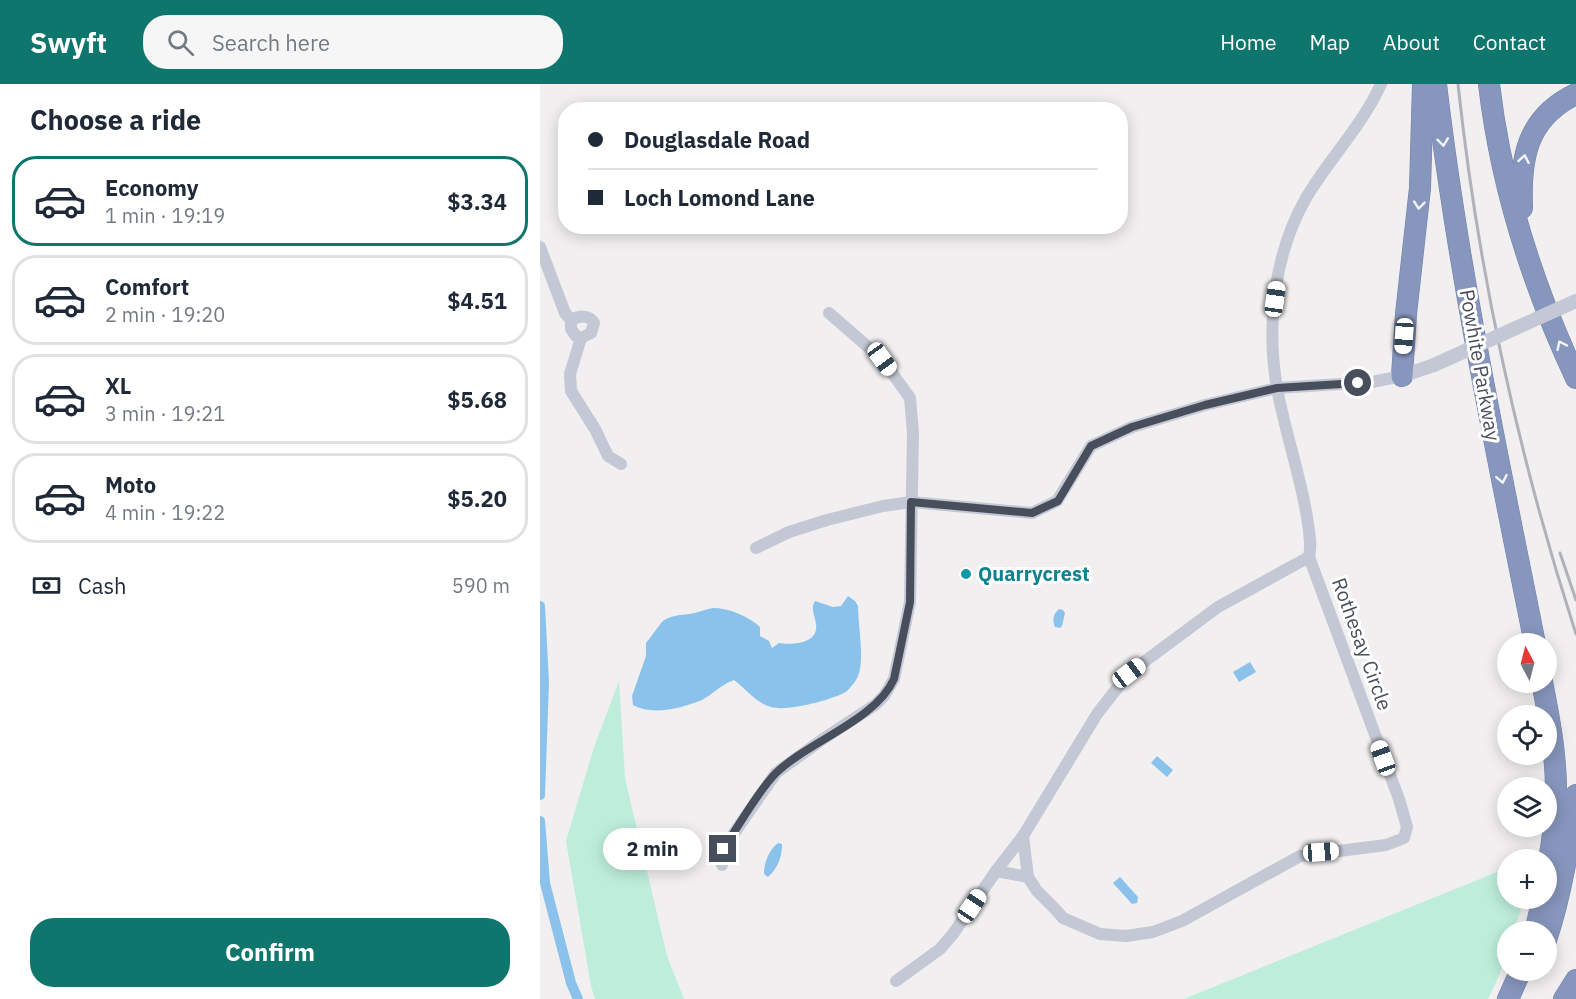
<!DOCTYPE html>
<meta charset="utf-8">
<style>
:root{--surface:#fff;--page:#f6f6f7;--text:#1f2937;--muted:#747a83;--line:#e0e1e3;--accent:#0f766e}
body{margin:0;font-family:"IBM Plex Sans",sans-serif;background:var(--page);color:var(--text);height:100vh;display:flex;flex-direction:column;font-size:22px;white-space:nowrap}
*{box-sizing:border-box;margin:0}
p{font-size:20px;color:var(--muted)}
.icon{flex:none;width:33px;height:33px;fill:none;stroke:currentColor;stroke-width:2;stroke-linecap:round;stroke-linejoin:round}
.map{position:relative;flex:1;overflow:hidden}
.side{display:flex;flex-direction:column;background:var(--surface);width:540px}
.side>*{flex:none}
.hud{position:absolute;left:18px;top:18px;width:570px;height:132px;border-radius:24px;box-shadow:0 3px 15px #0003;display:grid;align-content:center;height:132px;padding:0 30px;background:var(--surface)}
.needle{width:39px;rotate:353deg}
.buttons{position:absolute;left:957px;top:549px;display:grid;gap:12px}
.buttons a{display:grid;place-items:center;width:60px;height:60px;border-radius:50%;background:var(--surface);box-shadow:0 3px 15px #0003;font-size:30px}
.end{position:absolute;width:27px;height:27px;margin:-14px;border:8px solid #474e5c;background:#fff;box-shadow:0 0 0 3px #fff}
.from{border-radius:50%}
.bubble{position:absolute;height:42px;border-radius:21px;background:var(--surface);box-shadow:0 3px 15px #0003;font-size:20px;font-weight:800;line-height:42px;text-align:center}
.car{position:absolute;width:18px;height:36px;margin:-18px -9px;border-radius:8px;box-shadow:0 0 4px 2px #0007;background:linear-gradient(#fff 24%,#345 0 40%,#fff 0 76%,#345 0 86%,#fff 0)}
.hud b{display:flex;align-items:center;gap:21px;height:57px;font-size:22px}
.hud b+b{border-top:2px solid var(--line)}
.hud i{width:15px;height:15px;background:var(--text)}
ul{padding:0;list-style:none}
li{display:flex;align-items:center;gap:18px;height:90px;margin:0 12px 9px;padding:0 18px;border:3px solid var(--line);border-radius:24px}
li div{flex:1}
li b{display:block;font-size:22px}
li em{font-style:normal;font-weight:800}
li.on{border-color:var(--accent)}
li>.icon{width:54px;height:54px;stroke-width:1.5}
h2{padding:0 30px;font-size:27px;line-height:72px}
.pay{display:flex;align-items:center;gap:15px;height:66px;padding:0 30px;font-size:22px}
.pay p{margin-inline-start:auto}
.action{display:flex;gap:12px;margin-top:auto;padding:12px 30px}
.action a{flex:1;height:69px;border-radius:24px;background:var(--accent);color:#fff;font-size:24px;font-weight:800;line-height:69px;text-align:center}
header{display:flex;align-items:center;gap:36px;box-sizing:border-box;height:84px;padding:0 30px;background:var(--accent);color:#fff}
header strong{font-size:28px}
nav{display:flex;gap:33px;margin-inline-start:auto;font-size:21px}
.search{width:420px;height:54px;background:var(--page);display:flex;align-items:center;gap:15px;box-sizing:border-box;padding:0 21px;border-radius:24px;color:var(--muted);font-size:22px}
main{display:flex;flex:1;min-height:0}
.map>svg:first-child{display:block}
.green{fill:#beeedb}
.water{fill:#8bc2eb}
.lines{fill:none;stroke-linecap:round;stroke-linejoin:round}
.canal{stroke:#8bc2eb;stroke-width:10}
.motorway-casing{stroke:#7280a9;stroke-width:22}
.minor{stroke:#c3c8d4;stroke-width:12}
.tertiary{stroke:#c3c8d4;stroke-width:14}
.motorway{stroke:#8796bd;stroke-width:21}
.rail{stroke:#b1b2b9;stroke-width:3}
.tertiary-bridge{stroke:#c3c8d4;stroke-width:14}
.oneway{stroke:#f3f4f8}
.route{stroke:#474e5c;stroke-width:8}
.culture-dot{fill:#0f9aa8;stroke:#fff;stroke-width:2}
.labels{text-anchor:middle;stroke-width:6;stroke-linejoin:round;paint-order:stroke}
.street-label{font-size:20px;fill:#474e5c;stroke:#fff}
.culture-label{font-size:20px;font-weight:bold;fill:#0d838f;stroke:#fff;text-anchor:start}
</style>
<header>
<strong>Swyft</strong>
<div class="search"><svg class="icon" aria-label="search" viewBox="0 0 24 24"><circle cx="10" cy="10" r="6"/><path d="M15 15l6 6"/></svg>Search here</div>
<nav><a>Home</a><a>Map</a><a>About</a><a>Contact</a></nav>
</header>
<main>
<section class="side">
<h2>Choose a ride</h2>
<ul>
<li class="on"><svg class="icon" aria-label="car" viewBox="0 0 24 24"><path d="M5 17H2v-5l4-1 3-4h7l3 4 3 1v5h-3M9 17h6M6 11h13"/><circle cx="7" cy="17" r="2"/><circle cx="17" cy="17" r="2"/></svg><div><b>Economy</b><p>1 min · 19:19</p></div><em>$3.34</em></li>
<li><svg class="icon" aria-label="car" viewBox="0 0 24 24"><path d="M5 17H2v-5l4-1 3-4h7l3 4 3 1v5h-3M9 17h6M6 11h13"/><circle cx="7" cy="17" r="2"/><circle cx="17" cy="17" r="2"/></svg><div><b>Comfort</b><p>2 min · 19:20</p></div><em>$4.51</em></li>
<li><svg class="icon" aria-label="car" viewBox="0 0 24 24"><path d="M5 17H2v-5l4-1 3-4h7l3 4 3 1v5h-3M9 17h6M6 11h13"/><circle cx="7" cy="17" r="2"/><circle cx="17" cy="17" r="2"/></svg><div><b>XL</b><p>3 min · 19:21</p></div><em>$5.68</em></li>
<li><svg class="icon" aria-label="car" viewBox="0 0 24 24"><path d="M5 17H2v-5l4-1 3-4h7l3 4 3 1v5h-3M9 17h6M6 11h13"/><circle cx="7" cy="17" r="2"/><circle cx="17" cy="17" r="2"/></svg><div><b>Moto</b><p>4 min · 19:22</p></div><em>$5.20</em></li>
</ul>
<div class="pay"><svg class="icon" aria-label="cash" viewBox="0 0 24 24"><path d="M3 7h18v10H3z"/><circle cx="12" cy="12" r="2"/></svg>Cash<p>590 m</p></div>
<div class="action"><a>Confirm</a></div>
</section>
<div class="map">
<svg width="1036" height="915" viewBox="0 0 1036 915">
<rect width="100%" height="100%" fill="#f1efef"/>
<!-- green -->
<g class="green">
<polygon points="79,597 85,694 127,872 144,915 55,915 51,902 26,757 54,663"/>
<path d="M967 784 968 814 985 815 973 847 968 848C968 871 959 894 948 915H644Z"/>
</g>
<!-- water -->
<g class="water">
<path d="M308 512 315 517 318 522C318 542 325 575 318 592 316 597 311 603 307 607 294 616 245 628 231 623 216 619 205 604 194 596 182 600 173 610 162 616 142 624 113 632 93 621L92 612 106 572V559C110 554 120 540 123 537 131 531 141 531 150 530 158 529 165 525 173 524 189 524 208 532 220 543V552L229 557 232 564 239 559C252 561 279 560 276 540 275 531 270 526 275 517L293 523 301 522Z"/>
<path d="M519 525 523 526 525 529 522 542 520 544 515 543C512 536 513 530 519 525Z"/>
<polygon points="710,578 716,588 699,598 693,588"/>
<polygon points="617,672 633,686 627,693 611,679"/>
<path d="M238 759 242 760C242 773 238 784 228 793L224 790C224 778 229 766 238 759Z"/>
<polygon points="580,793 598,813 597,819 592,820 573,799"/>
</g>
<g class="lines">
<!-- canal -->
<g class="canal">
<polyline points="0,522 4,598 0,711"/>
<polyline points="0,737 5,799 31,899 38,915"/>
</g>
<defs>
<g id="motorway">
<path d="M896 0C918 188 958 374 995 560"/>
<path d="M949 0C961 103 992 200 1036 294"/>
<path d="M982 124C980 75 986 34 1036 10"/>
<polyline points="862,292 866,230 880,104 883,0"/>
<path d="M1002 598C1009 633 1016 670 1016 706 1016 736 1011 765 1006 795"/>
<polyline points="995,848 1003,814"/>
<path d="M1006 856C1022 808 1029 760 1036 711"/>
<polyline points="968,915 981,886"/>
<polyline points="1024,915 1036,896"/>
</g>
</defs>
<!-- motorway casing -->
<use href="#motorway" class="motorway-casing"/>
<!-- minor -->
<g class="minor">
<polyline points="0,163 25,229 31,236 31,245 36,252 41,254"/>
<path d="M31 236C39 232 49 230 54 239L51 249 41 254 30 290 31 307 55 345 68 372 81 380"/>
<polyline points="216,464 249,448 287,436 343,422 371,418 492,429 517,417 551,362 592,343 665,321 737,304 832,298 862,292"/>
<path d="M769 473C772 460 769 447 767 433 760 390 745 348 737 304 726 241 734 170 766 114 789 75 822 42 841 0"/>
<polyline points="483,752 488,793 497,807 516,826 523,834 560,850 586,852 613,848 642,837 760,772 846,761 864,754 867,743 859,715 769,473"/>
<polyline points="182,781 183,765 236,689 283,655 335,621 344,612 354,595 370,518 373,349 370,314 342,275 289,229"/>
<polyline points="456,787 488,793"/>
<polyline points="356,897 400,865 413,850 456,787 483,752 557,630 589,589 678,523 769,473"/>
</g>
<!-- tertiary -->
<polyline class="tertiary" points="862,292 894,281"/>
<!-- motorway -->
<use href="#motorway" class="motorway"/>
<!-- rail -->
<g class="rail">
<path d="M918 0C938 187 978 371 1036 550"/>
<polyline points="1020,469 1036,516"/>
</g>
<!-- tertiary-bridge -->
<polyline class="tertiary-bridge" points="894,281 1036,217"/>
</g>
<!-- one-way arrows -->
<defs><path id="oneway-chevron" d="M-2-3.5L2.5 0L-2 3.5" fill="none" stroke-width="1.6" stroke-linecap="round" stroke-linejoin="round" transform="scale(1.5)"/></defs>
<g class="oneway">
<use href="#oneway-chevron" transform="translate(903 58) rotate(83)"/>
<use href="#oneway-chevron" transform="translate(984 75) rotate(-80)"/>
<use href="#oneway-chevron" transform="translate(879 121) rotate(96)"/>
<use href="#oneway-chevron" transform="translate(1021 261) rotate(-115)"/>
<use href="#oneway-chevron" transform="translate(962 395) rotate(79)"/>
</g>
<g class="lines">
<!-- route -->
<path class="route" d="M183 765C199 742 217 708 236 689 269 657 336 636 354 595L370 518 371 418 492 429 518 417 551 362 592 343 665 321 737 304 818 299"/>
</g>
<!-- markers -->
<circle class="culture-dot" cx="426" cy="490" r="6"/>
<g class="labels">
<!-- street labels -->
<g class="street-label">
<text transform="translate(940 281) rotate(80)" y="7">Powhite Parkway</text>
<text transform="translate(822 560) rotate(70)" y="7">Rothesay Circle</text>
</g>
<!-- culture labels -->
<g class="culture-label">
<text x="438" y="497">Quarrycrest</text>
</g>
</g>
</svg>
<div class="buttons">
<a><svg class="needle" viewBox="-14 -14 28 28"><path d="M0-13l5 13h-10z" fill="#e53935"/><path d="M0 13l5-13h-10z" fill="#747a83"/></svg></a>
<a><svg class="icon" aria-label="locate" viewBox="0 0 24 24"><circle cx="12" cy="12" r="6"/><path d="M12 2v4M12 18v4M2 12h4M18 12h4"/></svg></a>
<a><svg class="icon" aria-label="layers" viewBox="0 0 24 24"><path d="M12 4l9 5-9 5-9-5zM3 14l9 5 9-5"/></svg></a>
<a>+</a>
<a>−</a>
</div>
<i class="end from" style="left:818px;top:299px"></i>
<i class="end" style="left:183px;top:765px"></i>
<div class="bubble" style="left:63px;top:744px;width:99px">2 min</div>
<i class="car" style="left:735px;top:215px;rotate:8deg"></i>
<i class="car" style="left:864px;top:252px;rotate:184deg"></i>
<i class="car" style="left:342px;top:275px;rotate:144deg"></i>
<i class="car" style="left:589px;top:589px;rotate:53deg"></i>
<i class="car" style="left:843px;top:674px;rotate:340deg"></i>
<i class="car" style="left:781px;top:768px;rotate:86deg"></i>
<i class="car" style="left:432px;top:822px;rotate:34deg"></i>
<div class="hud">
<b><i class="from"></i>Douglasdale Road</b>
<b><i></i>Loch Lomond Lane</b>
</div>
</div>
</main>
